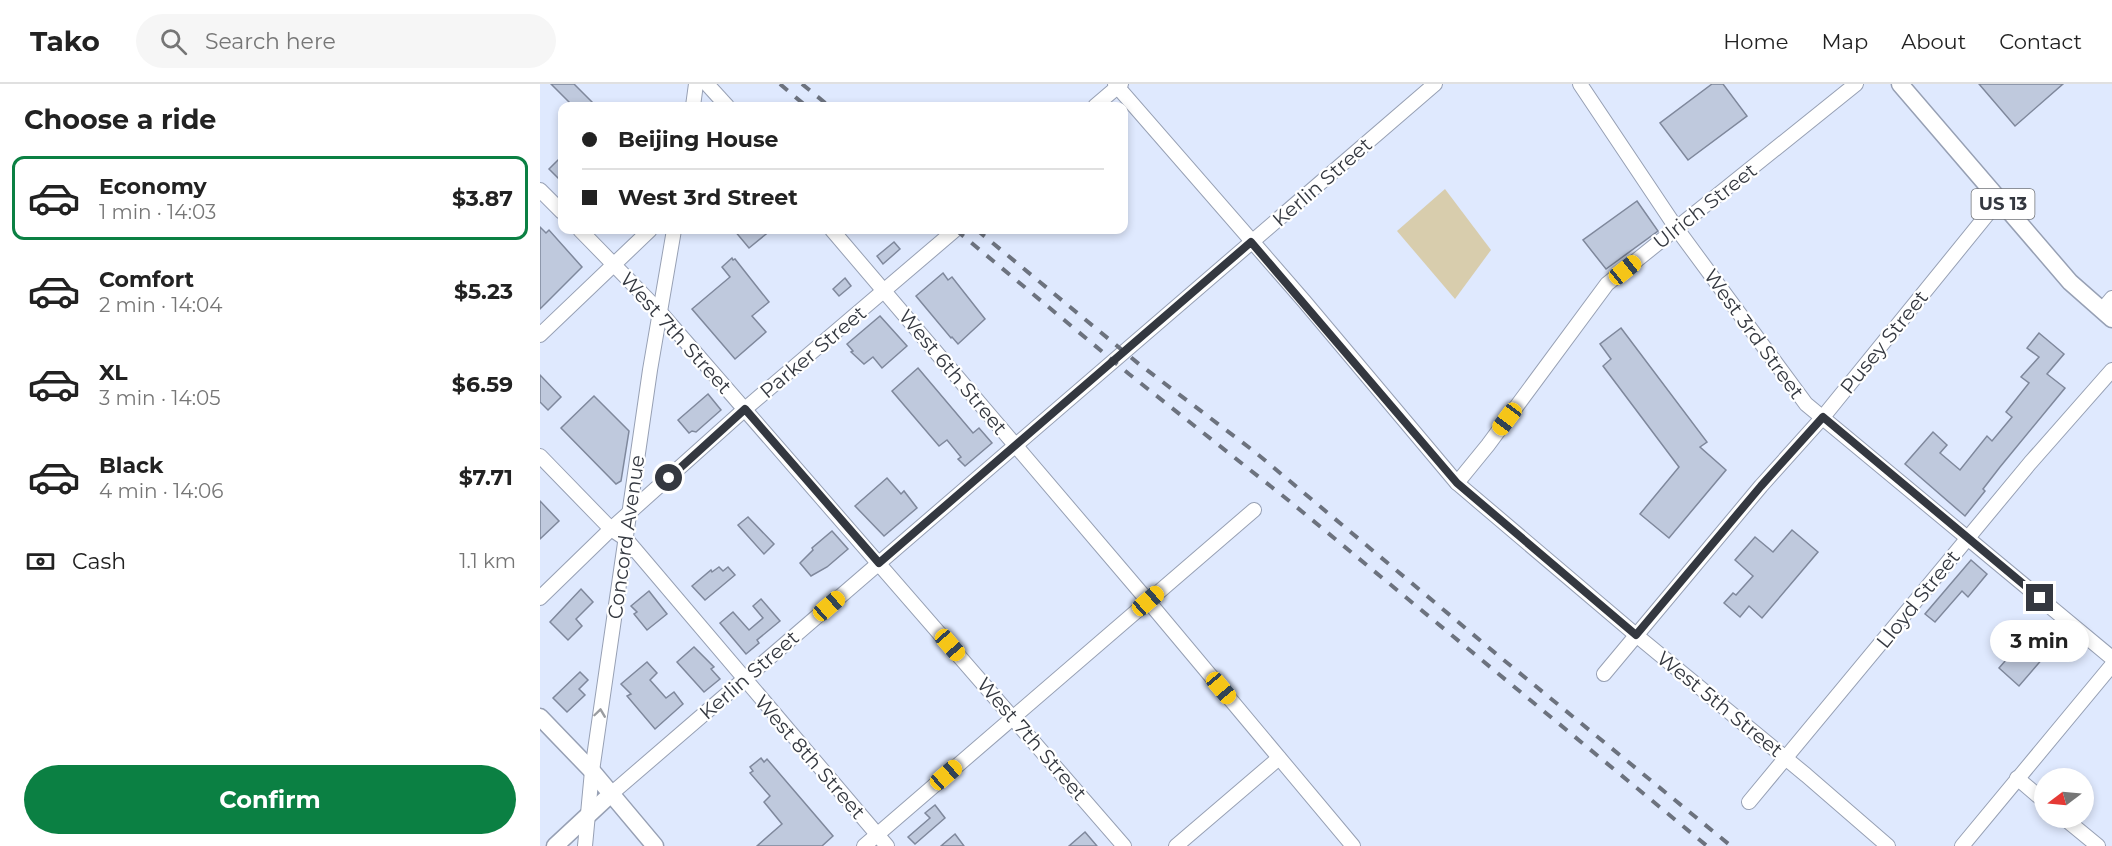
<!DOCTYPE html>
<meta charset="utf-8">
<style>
:root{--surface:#fff;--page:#f6f6f6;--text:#222;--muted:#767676;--line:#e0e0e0;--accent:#0b8043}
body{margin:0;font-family:Montserrat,sans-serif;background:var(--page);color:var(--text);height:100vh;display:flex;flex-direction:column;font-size:22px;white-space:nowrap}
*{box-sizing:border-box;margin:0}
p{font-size:20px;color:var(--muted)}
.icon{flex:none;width:33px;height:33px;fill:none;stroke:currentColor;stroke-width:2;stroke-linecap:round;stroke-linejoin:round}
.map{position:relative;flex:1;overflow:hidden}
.side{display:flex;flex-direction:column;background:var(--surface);width:540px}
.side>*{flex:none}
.banner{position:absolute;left:18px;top:18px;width:570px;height:132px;border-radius:12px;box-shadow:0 3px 9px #0003;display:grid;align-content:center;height:132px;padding:0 24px;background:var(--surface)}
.needle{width:39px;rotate:254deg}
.fabs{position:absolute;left:1494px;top:684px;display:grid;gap:12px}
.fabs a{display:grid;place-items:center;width:60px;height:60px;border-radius:50%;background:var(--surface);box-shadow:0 3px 9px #0003;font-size:30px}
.end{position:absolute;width:27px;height:27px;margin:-14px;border:8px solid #343840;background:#fff;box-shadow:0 0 0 3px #fff}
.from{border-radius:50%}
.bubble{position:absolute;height:42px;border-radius:21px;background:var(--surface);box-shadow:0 3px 9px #0003;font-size:20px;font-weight:700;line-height:42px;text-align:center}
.car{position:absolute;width:18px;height:36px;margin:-18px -9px;border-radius:8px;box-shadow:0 0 4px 2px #0007;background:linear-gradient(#f5c518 24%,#345 0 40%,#f5c518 0 76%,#345 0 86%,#f5c518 0)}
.banner b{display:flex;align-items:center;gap:21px;height:57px;font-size:22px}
.banner b+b{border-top:2px solid var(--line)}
.banner i{width:15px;height:15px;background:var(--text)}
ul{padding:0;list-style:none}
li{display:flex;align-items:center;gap:18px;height:84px;margin:0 12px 9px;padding:0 12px;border:3px solid transparent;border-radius:12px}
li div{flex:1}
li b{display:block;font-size:22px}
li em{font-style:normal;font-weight:700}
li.on{border-color:var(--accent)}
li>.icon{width:54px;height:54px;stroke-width:1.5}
h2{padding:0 24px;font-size:27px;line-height:72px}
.pay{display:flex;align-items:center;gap:15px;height:66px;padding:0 24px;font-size:22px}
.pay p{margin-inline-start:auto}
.primary-button{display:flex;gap:12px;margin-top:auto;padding:12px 24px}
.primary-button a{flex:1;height:69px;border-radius:36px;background:var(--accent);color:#fff;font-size:24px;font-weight:700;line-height:69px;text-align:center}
header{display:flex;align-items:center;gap:36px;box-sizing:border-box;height:84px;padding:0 30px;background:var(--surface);border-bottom:2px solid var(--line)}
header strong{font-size:28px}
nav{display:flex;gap:33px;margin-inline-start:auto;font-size:21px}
.search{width:420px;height:54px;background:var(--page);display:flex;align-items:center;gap:15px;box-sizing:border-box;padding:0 21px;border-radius:33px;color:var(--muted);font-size:22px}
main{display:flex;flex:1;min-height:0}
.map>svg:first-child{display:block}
.green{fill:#d8cdad}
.building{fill:#bfc9dd;stroke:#7f889c;stroke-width:1.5}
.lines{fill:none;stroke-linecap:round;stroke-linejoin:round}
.minor-casing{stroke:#97a0b4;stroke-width:16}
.major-casing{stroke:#97a0b4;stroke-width:19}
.minor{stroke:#fff;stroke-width:14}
.major{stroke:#fff;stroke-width:16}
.rail{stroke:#6c727e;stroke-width:4;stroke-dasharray:10 10;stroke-linecap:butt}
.oneway{stroke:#9a9ca0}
.route{stroke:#343840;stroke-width:8}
.labels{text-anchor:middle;stroke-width:4.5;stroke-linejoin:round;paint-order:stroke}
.shield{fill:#fff;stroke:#717479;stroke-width:1.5}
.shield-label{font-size:18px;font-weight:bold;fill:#343840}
.street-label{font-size:20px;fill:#343840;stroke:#fff}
</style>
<header>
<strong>Tako</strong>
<div class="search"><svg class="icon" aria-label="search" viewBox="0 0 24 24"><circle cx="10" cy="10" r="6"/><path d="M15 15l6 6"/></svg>Search here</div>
<nav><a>Home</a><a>Map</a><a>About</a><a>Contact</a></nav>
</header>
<main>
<section class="side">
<h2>Choose a ride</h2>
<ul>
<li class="on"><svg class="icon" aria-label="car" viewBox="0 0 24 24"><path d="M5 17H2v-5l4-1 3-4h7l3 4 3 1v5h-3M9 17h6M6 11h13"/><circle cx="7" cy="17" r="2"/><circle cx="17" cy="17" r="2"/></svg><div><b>Economy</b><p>1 min · 14:03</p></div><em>$3.87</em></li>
<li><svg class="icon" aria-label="car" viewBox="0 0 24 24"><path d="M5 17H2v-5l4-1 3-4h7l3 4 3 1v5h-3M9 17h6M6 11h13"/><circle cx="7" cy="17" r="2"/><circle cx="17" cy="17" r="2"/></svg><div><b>Comfort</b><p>2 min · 14:04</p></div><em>$5.23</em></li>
<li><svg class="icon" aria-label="car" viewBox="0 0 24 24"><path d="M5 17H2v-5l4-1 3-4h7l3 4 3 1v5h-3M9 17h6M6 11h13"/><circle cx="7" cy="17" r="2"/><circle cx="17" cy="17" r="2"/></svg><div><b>XL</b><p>3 min · 14:05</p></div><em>$6.59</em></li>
<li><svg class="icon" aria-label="car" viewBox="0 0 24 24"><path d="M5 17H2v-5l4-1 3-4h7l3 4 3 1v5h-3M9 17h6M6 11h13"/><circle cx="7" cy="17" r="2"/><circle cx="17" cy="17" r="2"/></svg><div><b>Black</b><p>4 min · 14:06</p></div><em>$7.71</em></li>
</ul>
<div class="pay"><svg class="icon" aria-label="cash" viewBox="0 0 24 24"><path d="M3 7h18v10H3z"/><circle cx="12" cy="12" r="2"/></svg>Cash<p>1.1 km</p></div>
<div class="primary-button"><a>Confirm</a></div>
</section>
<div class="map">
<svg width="1572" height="762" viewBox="0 0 1572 762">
<rect width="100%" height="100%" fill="#dfe9fe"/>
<!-- green -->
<polygon class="green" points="905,105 951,166 915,215 857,147"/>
<!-- building -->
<g class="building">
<polygon points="11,0 34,0 56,22 33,22"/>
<polygon points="1172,0 1183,0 1207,32 1148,76 1120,39"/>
<polygon points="1439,0 1523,0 1475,42"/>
<polygon points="22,72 22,98 9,85"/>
<polygon points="1097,117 1118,147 1066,185 1043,156"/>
<polygon points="0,143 6,149 9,146 42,183 0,225"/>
<polygon points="194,146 231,146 209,164"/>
<polygon points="354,158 360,165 343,180 337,172"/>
<polygon points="192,174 193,176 195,175 229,218 212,232 226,248 195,275 152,225 190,193 182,183"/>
<polygon points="403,189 408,196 412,193 445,235 418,260 412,253 411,254 376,212"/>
<polygon points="305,194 311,202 299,212 293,205"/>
<polygon points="340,232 367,262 342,284 333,273 324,280 311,268 313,267 307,260"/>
<polygon points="1081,244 1167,358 1160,363 1186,386 1129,454 1100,430 1139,383 1063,282 1071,275 1060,260"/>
<polygon points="1499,249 1524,270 1507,290 1525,304 1460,383 1443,405 1445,407 1425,432 1365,380 1393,348 1407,361 1400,369 1420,386 1447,352 1452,357 1472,333 1466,328 1489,299 1481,293 1499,273 1487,264"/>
<polygon points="378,284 433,349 439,344 452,359 425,382 418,375 421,373 407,356 399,362 352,307"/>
<polygon points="0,291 21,313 8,326 0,318"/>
<polygon points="168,310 181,326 156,348 152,347 149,349 138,336"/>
<polygon points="54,312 89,347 81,397 76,400 21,344"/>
<polygon points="347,394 361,410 364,407 377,424 344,452 315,422"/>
<polygon points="0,417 19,437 0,455"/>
<polygon points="208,433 234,460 224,470 198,441"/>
<polygon points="1252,446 1278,468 1222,534 1209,522 1200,533 1184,519 1193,509 1196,511 1213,492 1195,476 1215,453 1233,468"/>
<polygon points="292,447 308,465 287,483 271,492 260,479 273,466 272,464"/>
<polygon points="1431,476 1447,490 1428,513 1422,507 1395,538 1385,530"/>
<polygon points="179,483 183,487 188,483 195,491 165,516 152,502 171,486 172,488"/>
<polygon points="41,505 53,518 36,535 42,542 28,556 10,538"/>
<polygon points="109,507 127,530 107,546 94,530 97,528 91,522"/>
<polygon points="221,515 240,537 217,556 219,559 206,570 180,539 193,528 209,546 223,534 213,522"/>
<polygon points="1497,541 1517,558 1479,602 1459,584"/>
<polygon points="154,563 174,583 171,585 180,595 164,608 137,578"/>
<polygon points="107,578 117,589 110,596 126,614 134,608 143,620 115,645 87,612 91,610 81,600"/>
<polygon points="40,588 48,596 39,605 45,611 27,628 13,614"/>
<polygon points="221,674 224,678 227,675 293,752 282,762 217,762 242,740 224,718 230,712 210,689 213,687 210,683"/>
<polygon points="395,721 405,734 375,760 368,753 390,734 385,729"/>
<polygon points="545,748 557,762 529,762"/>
<polygon points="415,750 424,762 401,762"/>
</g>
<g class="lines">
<defs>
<g id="minor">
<polyline points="167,0 187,22"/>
<polyline points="575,0 764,217 917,399 1096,551 1266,691 1348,762"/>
<polyline points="1040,0 1137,145 1266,320 1572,574"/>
<polyline points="153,22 156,0"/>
<polyline points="555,22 581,0"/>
<polyline points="0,106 22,128"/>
<polyline points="40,146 120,228 584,762"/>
<polyline points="292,146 608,517 813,762"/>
<polyline points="1562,226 1572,214"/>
<polyline points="0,251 110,146"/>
<polyline points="0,372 71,445 86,455 347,762"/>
<polyline points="917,399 948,361 1067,200 1316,0"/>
<polyline points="0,514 71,445 205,325 415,146"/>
<polyline points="1064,590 1221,402 1283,333 1459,116"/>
<polyline points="1477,694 1504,717"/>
<polyline points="71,710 895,0"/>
<polyline points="1209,718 1490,379 1572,286"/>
<polyline points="1524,734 1558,762"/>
<polyline points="45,762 52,687 110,286 134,146"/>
<polyline points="324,762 714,426"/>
<polyline points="636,762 739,674"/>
<polyline points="1422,762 1572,581"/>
</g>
<g id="major">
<polyline points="1360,0 1530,198 1572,235"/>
<polyline points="0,633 52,687 115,762"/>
<polyline points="15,762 71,710"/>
</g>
</defs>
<!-- minor casing -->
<use href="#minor" class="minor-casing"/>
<!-- major casing -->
<use href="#major" class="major-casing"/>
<!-- minor -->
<use href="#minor" class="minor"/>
<!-- major -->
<use href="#major" class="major"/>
<!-- rail -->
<g class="rail">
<polyline points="240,0 266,22"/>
<polyline points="262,0 289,22"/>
<polyline points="416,146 589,290 748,416 1167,762"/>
<polyline points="437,146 599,280 715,368 960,573 1191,762"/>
</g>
</g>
<!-- one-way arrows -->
<defs><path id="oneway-chevron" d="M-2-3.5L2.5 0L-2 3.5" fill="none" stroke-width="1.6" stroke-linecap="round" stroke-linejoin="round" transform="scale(1.5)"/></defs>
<use class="oneway" href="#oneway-chevron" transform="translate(60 629) rotate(-82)"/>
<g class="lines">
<!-- route -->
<polyline class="route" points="129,394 205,325 339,479 711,158 917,399 1096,551 1221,402 1283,333 1500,514"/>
</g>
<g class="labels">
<!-- shield labels -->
<rect class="shield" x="1431.5" y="105" width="63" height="30" rx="4.5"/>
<g class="shield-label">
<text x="1463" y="126">US 13</text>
</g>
<!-- street labels -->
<g class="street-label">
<text transform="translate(782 98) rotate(-41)" y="7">Kerlin Street</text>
<text transform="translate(1165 122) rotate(-38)" y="7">Ulrich Street</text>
<text transform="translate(136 249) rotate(48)" y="7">West 7th Street</text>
<text transform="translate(1214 250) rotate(54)" y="7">West 3rd Street</text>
<text transform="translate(1344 258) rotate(-51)" y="7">Pusey Street</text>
<text transform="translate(273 268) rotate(-40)" y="7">Parker Street</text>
<text transform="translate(413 288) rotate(50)" y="7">West 6th Street</text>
<text transform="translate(86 453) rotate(-82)" y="7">Concord Avenue</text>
<text transform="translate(1378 515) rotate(-51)" y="7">Lloyd Street</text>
<text transform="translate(209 591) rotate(-41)" y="7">Kerlin Street</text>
<text transform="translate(1180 620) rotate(39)" y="7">West 5th Street</text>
<text transform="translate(492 655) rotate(49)" y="7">West 7th Street</text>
<text transform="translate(270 673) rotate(49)" y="7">West 8th Street</text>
</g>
</g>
</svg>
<div class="fabs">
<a><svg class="needle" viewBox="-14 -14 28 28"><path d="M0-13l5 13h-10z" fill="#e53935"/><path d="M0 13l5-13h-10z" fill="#767676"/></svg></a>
</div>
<i class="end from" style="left:129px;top:394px"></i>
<i class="end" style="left:1500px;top:514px"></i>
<div class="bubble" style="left:1450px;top:536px;width:99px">3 min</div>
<i class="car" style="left:1085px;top:186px;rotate:51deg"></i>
<i class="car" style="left:967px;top:335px;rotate:217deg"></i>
<i class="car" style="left:608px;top:517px;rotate:49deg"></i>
<i class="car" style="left:289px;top:522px;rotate:49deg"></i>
<i class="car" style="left:410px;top:561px;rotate:139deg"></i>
<i class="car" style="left:681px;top:604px;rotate:140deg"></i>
<i class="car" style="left:406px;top:691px;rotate:49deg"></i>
<div class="banner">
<b><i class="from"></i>Beijing House</b>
<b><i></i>West 3rd Street</b>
</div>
</div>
</main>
